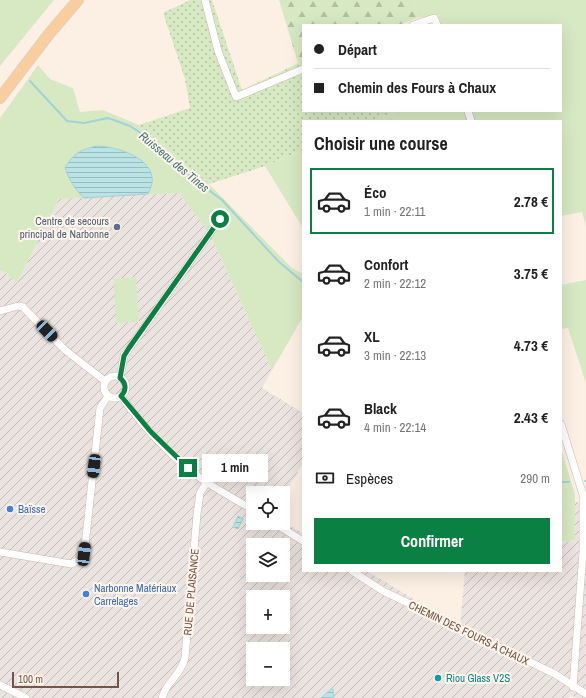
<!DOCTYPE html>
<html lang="fr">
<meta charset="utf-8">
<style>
:root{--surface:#fff;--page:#f6f6f6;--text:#222;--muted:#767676;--line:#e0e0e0;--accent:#0b8043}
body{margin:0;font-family:"Archivo Narrow",sans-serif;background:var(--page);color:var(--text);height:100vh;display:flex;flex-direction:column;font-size:15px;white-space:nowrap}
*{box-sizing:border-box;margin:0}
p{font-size:13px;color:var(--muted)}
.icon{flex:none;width:22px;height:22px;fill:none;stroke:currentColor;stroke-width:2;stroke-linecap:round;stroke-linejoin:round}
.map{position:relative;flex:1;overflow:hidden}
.side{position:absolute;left:302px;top:120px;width:260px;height:452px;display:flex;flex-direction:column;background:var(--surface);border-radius:0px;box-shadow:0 4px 16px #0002}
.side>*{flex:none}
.top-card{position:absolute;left:302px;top:24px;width:260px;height:88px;border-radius:0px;box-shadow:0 4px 16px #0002;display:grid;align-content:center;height:88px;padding:0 12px;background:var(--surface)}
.buttons{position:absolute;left:246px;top:486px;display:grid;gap:8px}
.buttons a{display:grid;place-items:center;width:44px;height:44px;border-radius:0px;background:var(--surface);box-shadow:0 4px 16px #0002;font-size:20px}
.scale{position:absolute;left:12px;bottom:10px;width:107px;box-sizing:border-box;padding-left:4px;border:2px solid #74554a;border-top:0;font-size:11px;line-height:14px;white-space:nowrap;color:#74554a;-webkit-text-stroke:3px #fff5eb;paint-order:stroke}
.end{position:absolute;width:18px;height:18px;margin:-9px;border:5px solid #0b8043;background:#fff;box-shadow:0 0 0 2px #fff}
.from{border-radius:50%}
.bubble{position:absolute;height:28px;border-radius:0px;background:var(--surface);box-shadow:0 4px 16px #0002;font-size:13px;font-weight:700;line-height:28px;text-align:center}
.car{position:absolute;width:12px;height:24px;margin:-12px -6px;border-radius:5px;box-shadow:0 0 3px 1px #0007;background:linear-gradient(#222 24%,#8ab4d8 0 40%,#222 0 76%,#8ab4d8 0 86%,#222 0)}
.top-card b{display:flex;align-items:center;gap:14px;height:38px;font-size:15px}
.top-card b+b{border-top:1px solid var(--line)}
.top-card i{width:10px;height:10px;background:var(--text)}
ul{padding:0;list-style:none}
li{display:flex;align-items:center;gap:12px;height:66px;margin:0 8px 6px;padding:0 4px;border:2px solid transparent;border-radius:0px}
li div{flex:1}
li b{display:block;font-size:15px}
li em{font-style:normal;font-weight:700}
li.on{border-color:var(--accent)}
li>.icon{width:36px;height:36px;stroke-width:1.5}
h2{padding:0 12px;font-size:18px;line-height:48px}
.pay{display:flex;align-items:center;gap:10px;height:44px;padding:0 12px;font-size:15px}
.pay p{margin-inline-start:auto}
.primary-button{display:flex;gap:8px;margin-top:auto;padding:8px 12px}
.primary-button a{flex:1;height:46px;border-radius:0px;background:var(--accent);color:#fff;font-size:16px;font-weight:700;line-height:46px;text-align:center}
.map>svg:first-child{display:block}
.industrial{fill:url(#industrial-furrows);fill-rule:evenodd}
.grass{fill:#d6e9c3}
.forest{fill:url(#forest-firs)}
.garden{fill:url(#garden-dots)}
.water{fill:url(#water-rules);stroke:#a0d3d6}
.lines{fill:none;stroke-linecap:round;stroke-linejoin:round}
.stream{stroke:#a0d3d6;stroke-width:2}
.street-casing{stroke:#cfb9ae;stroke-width:8}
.primary-casing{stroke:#d8cfcc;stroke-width:12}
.street{stroke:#fff;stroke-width:7}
.primary{stroke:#f9ce9f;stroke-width:11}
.route{stroke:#0b8043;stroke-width:5}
.service-dot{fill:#5c6f8a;stroke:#fff5eb;stroke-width:1.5}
.shop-dot{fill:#3f7fe0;stroke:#fff5eb;stroke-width:1.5}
.culture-dot{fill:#0f9aa8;stroke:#fff5eb;stroke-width:1.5}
.labels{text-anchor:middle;stroke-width:4;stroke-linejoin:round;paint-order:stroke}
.service-label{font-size:11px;fill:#4e5e75;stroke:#fff5eb;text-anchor:end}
.shop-label{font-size:11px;fill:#366cbe;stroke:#fff5eb;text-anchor:start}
.street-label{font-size:11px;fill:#74554a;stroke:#fff5eb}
.culture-label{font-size:11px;fill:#0d838f;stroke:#fff5eb;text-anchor:start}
.water-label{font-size:12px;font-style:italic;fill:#3f7578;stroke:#fff5eb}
</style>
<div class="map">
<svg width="586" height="698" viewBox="0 0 586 698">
<defs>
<pattern id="industrial-furrows" width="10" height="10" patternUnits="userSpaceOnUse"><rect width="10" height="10" fill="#ebe3df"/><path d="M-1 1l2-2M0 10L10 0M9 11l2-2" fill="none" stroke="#c3bbb7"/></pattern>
<pattern id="forest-firs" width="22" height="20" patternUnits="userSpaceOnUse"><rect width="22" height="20" fill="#d6e9c3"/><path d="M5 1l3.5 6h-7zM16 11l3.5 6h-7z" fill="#b2c0a0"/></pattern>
<pattern id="garden-dots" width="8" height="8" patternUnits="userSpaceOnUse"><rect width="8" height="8" fill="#d6e9c3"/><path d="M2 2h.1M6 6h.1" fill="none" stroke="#b2c0a0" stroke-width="1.8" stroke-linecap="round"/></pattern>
<pattern id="water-rules" width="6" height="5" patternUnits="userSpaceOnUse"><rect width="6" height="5" fill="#b9e3e5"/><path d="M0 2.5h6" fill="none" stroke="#9bbbbc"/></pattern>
</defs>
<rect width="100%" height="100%" fill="#fcf0e4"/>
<!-- industrial -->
<path class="industrial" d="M179 193 210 234 272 370 262 388 303 413V463L283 498V493H253V523H283V522L303 533V571H367L460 627 465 571H561V543L575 540 574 502 586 503V698H577L570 695 569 698H0V269L17 283 59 199ZM253 545H283V575H253ZM253 597H283V627H253ZM253 649H283V679H253Z"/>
<!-- grass -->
<g class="grass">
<polygon points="0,0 54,0 0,66"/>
<polygon points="414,0 586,0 586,226 582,212 561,216 561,121 373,121 397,111 561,111 561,25 439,25 437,15 417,18"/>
<polygon points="38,65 50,79 73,88 80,112 103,110 139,125 209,184 292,268 303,274 303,317 272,370 210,234 179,193 59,199 17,283 0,269 0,118"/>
<polygon points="303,150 303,228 265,166"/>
<polygon points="136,277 139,322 116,323 114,279"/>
<polygon points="586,280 586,383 568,328 561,329 561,285"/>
<polygon points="561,449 575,494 575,540 561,542"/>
</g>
<!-- forest -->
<polygon class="forest" points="279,0 414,0 417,18 399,25 303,25 303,61 298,63"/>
<!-- garden -->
<polygon class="garden" points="190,0 212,0 242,90 303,61 303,111 397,111 373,121 303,121 303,150 265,166 209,184 139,125 190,108 185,79 163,13"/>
<!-- water -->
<g class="water">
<path d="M96 146C113 146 145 155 151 173 154 181 151 187 148 194L84 198C74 188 69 180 65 167 76 152 78 151 96 146Z"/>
<polygon points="238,516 243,519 238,529 233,527"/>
<polygon points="331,689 333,689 334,698 321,698"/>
</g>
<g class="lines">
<!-- stream -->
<g class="stream">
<polyline points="30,81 67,121 84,123 108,118 130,126 153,141 170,161 222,200 278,261 303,282"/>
<polyline points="585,481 586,481"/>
<polyline points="561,482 569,482"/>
</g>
<defs>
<g id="street">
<polyline points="205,0 218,51 236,97 303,69"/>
<polyline points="413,25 434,18 437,25"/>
<polyline points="468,111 471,121"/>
<polyline points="0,311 18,306 23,307 65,350 105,381"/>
<circle cx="115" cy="387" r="11"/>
<polyline points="120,378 124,356 220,219"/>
<path d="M121 396C142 425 167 453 195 474 213 488 234 498 253 510"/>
<polyline points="561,424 583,495 583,552 573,687"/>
<polyline points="274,523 303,541"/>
<polyline points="0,552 71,564 81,559 84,555 100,408 108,396"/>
<polyline points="352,571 383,591 555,674 586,694"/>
<polyline points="0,685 26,698"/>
<path d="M162 698C167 680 180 677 185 658L197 514 200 493 207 482"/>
</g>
<polyline id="primary" points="0,98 49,34 78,0"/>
</defs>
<!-- street casing -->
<use href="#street" class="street-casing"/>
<!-- primary casing -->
<use href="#primary" class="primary-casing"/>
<!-- street -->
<use href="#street" class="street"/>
<!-- primary -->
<use href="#primary" class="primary"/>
</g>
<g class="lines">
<!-- route -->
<path class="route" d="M188 468 151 432 121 396C127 390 126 383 120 378L124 356 129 348 220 219"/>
</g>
<!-- markers -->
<circle class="service-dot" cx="117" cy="227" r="4"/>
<g class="shop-dot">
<circle cx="10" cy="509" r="4"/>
<circle cx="86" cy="594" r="4"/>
</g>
<circle class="culture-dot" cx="438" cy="678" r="4"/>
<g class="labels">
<!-- service labels -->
<g class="service-label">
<text x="109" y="225">Centre de secours<tspan x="109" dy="13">principal de Narbonne</tspan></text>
</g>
<!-- shop labels -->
<g class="shop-label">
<text x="18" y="513">Baïsse</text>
<text x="94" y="592">Narbonne Matériaux<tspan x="94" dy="13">Carrelages</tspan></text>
</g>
<!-- street labels -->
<g class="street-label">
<text transform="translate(191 592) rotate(-85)" y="4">RUE DE PLAISANCE</text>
<text transform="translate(469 633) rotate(26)" y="4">CHEMIN DES FOURS À CHAUX</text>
</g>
<!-- culture labels -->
<g class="culture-label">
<text x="446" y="682">Riou Glass V2S</text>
</g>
<!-- water labels -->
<g class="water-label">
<text transform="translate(174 162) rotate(40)" y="4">Ruisseau des Tines</text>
</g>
</g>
</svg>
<div class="buttons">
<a><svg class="icon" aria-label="locate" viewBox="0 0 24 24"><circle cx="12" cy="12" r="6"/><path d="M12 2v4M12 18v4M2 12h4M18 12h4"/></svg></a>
<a><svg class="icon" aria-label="layers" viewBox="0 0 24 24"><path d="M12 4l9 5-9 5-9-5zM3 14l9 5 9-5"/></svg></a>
<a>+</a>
<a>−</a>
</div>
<div class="scale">100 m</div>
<i class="end from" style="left:220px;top:219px"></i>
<i class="end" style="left:188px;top:468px"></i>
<div class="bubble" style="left:202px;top:454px;width:66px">1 min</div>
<i class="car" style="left:47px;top:331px;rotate:136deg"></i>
<i class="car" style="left:94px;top:466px;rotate:187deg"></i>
<i class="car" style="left:84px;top:554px;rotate:7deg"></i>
<div class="top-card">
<b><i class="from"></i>Départ</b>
<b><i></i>Chemin des Fours à Chaux</b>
</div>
<section class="side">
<h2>Choisir une course</h2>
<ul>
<li class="on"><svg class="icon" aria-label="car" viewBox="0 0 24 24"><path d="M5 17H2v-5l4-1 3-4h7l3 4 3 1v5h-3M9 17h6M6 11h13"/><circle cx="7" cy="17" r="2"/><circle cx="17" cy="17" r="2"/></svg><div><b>Éco</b><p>1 min · 22:11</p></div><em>2.78 €</em></li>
<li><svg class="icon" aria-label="car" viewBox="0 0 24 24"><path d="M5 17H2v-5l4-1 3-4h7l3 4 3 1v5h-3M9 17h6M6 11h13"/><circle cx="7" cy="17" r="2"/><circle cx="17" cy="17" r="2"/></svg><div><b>Confort</b><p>2 min · 22:12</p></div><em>3.75 €</em></li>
<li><svg class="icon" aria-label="car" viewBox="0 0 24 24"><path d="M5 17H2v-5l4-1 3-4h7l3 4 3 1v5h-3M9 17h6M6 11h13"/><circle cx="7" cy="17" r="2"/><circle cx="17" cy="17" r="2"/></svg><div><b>XL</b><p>3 min · 22:13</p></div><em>4.73 €</em></li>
<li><svg class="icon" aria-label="car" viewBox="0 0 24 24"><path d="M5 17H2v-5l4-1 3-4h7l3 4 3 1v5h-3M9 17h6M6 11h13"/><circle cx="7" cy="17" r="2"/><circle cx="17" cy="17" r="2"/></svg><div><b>Black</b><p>4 min · 22:14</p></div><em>2.43 €</em></li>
</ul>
<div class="pay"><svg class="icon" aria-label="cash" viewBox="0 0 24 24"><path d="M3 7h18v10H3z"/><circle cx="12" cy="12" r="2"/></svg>Espèces<p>290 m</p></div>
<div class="primary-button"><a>Confirmer</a></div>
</section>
</div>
